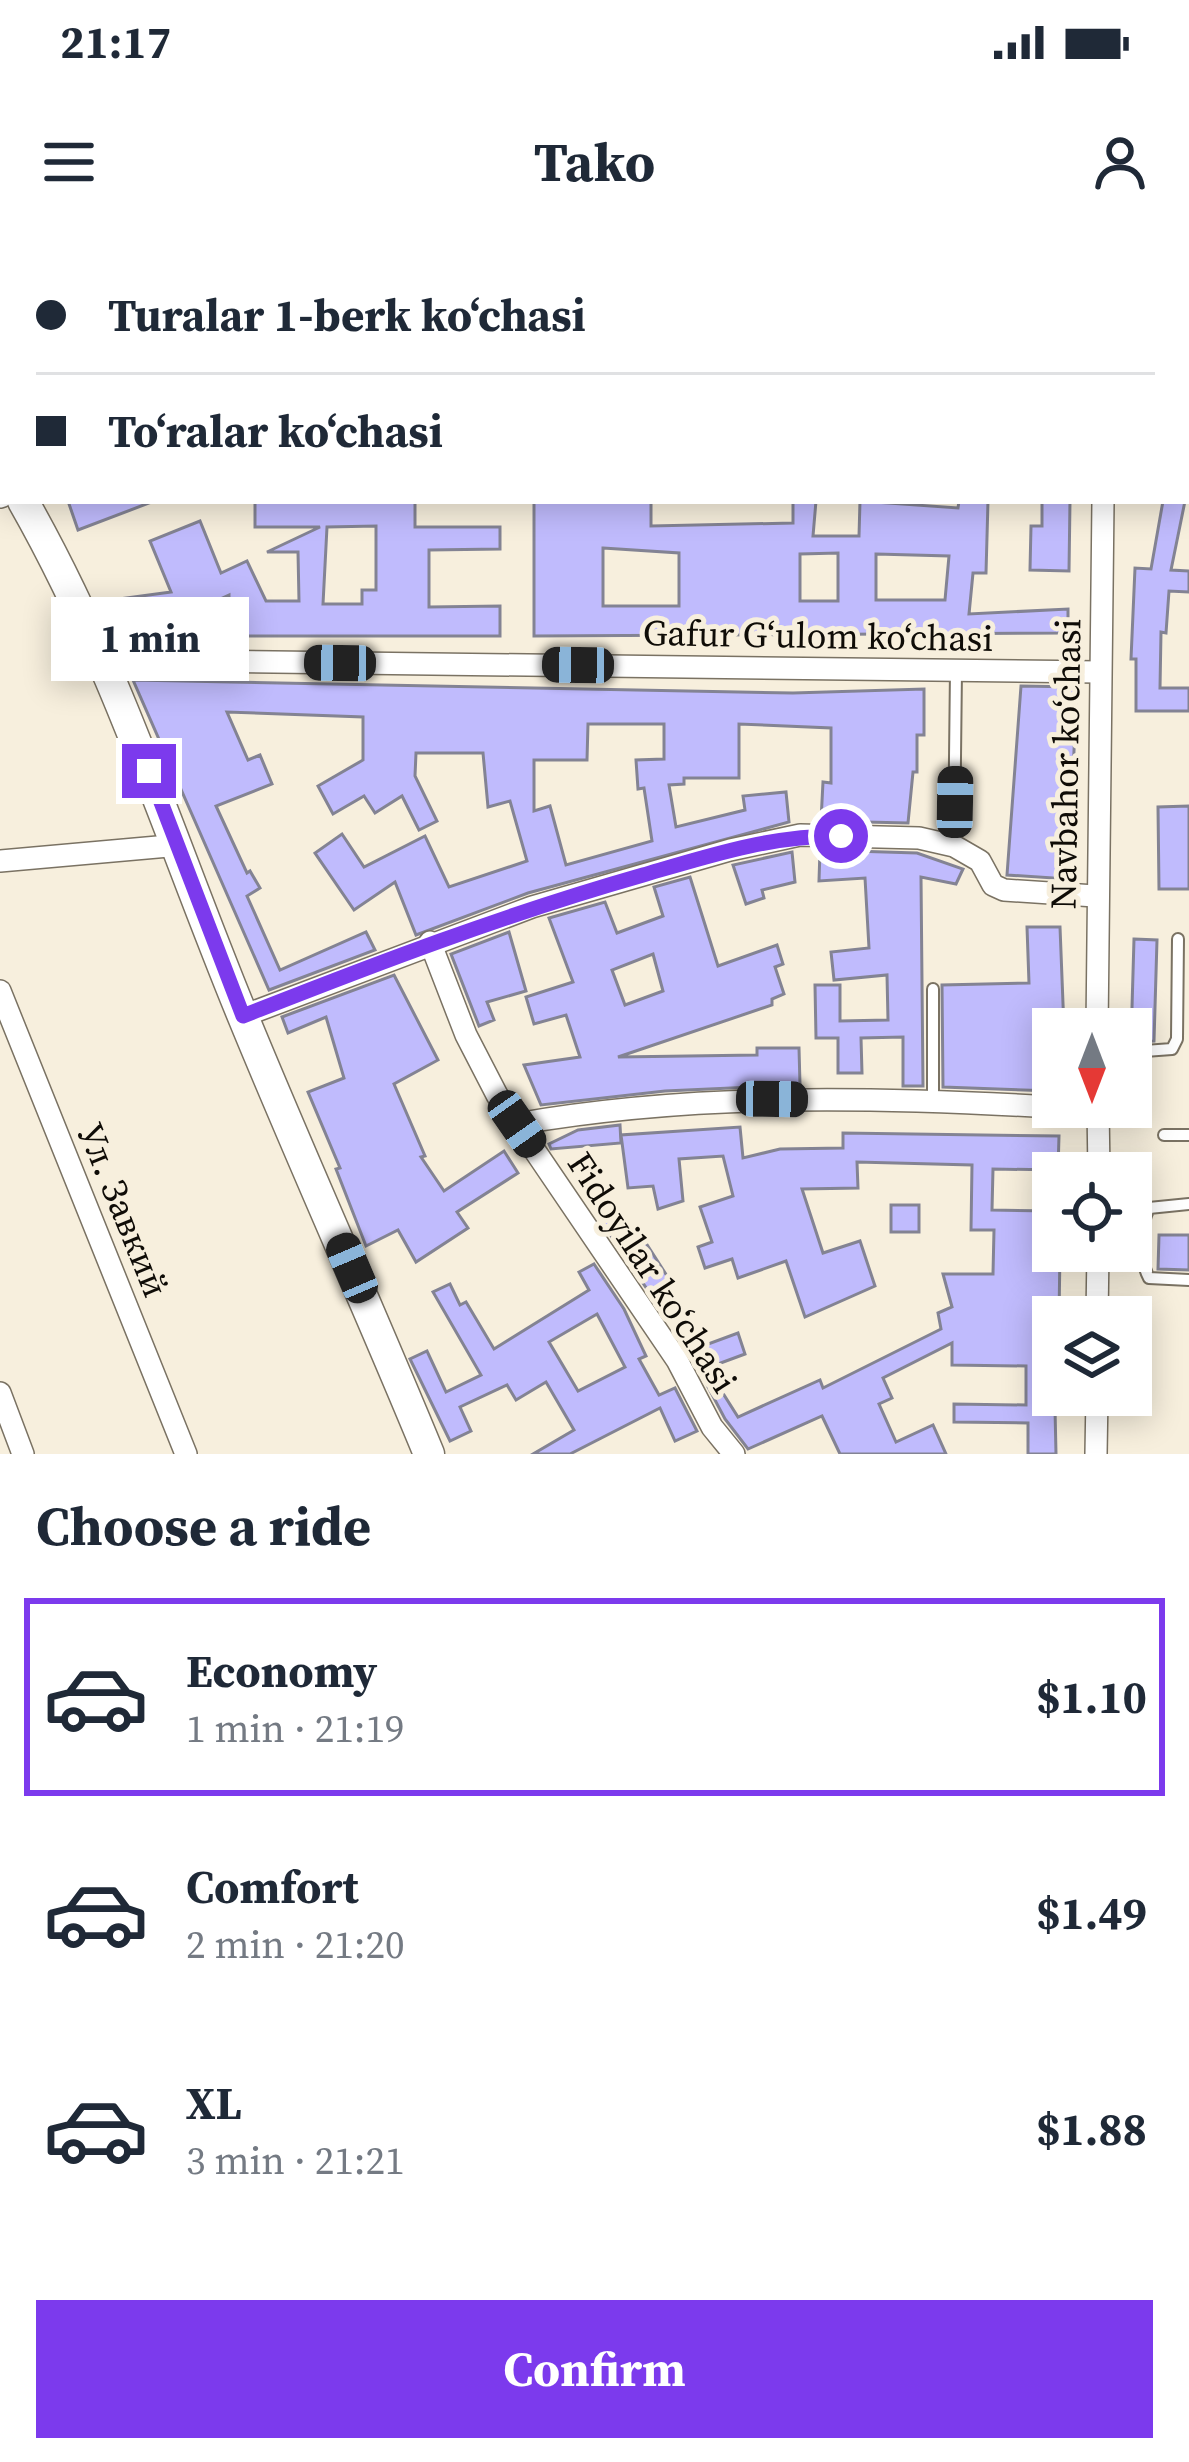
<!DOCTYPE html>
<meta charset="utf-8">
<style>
:root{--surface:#fff;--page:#f6f6f7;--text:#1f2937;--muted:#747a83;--line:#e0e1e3;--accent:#7c3aed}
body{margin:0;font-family:"Source Serif 4",serif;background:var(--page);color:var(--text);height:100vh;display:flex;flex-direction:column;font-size:45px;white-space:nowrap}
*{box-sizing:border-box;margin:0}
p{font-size:39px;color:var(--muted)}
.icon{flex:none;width:66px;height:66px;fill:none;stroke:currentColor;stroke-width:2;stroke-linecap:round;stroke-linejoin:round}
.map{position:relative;height:1214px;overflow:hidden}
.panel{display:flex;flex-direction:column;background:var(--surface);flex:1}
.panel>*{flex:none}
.top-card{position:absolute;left:0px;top:0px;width:1191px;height:264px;box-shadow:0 6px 30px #0003;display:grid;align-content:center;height:264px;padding:0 36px;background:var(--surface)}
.needle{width:78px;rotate:180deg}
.fabs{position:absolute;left:1032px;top:768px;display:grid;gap:24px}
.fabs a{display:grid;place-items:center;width:120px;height:120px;border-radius:0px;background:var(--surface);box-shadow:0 6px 30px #0003;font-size:60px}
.end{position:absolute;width:54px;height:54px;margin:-27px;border:15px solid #7c3aed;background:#fff;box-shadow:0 0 0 6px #fff}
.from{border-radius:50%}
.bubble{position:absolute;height:84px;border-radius:0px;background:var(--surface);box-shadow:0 6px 30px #0003;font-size:39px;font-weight:700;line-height:84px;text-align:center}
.car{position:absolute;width:36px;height:72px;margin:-36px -18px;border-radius:15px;box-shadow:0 0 9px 3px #0007;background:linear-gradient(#222 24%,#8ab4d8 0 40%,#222 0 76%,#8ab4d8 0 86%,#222 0)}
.top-card b{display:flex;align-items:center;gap:42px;height:114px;font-size:45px}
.top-card b+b{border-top:3px solid var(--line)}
.top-card i{width:30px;height:30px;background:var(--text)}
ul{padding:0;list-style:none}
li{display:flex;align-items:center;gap:36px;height:198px;margin:0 24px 18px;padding:0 12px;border:6px solid transparent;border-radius:0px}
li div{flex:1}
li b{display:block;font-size:45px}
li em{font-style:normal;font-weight:700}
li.active{border-color:var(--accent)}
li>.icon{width:108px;height:108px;stroke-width:1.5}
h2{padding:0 36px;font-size:54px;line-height:144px}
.cta{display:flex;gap:24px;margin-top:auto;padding:24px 36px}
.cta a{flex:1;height:138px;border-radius:0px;background:var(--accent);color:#fff;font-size:48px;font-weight:700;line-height:138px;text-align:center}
.status{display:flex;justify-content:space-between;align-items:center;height:84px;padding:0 60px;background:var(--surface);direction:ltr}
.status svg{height:33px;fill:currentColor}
header{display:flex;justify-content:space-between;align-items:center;height:156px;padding:0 36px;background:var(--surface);font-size:54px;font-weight:700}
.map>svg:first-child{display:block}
.building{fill:#c0bbfd;stroke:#838393;stroke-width:3;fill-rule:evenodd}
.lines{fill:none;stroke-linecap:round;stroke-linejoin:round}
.lane-casing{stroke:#7a7263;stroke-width:14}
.street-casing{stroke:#7a7263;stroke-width:24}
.secondary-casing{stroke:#7a7263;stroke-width:33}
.lane{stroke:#fff;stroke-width:10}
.street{stroke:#fff;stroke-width:21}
.secondary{stroke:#fff;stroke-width:30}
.route{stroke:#7c3aed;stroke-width:15}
.labels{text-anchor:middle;stroke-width:10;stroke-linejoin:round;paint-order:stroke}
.street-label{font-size:36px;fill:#0f0c07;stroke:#f7efdd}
</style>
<div class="status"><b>21:17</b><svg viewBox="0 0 49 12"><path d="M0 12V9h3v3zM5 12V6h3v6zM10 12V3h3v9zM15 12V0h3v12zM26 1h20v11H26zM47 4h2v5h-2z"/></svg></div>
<header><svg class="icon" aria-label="menu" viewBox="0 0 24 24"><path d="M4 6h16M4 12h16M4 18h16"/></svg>Tako<svg class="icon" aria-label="person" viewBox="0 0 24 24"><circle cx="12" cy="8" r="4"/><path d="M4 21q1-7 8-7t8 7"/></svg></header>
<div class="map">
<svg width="1189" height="1214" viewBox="0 0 1189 1214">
<rect width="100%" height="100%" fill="#f7efdd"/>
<!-- building -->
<g class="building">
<polygon points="68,261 149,261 149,263 78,290"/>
<path d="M255 261H415V287H500V309L429 310V367L500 366V396H229V355L185 375 183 397 154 400 153 389 114 393 104 361 171 352 150 301 200 281 221 333 247 321 266 361H299L298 312H267L320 287H255ZM376 286V350H362V364H323L327 287Z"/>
<path d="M534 261H651V286L793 283V261H816L813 296H859L860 261 958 268 959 261H988L986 333H973L969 374 1068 369V393L534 396ZM603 308 679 313V366H603ZM838 313V361H800V314ZM876 314 949 316 945 360H876Z"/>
<polygon points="1042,261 1070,261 1069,331 1030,330 1031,286 1042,286"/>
<polygon points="1163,261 1185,261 1171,330 1189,331 1189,352 1169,351 1166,393 1161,392 1160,448 1189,448 1189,471 1136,471 1136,419 1131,419 1135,328 1151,329"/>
<path d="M133 440 793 453 924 449V495H917V532H913L908 583 821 581 823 542 831 543V488L739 484V538H684V544L669 545 676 587 745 570 743 556 786 552 789 582 528 653 416 695 395 642 354 670 315 613 342 594 364 627 425 596 449 647 527 621 510 561 488 567 483 513H416L415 536 437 581 419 590 402 556 375 573 364 556 333 574 318 546 363 520V477L227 472 248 520 260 515 272 544 216 566 247 633 250 631 260 648 247 656 280 730 366 692 375 710 269 750ZM588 484H664V519L636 520 638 549 644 548 652 601 566 625 550 566 534 571V520H587Z"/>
<polygon points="1021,446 1077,447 1068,639 1007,635"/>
<polygon points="1189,566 1189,649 1159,649 1158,567"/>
<polygon points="820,610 917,613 963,629 956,644 921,637 923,846 903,846 903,797 861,798 862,833 838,833 838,798 816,798 815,745 840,745 840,781 888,780 887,735 834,740 831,712 869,708 865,638 819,641"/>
<polygon points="792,612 795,642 762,650 764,658 746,664 733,625"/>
<path d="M690 637 718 726 777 705 783 724 775 727 784 754 772 759V765L618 817 757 815V808H799L800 845 665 851 541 865 524 825 580 817 566 775 534 784 526 757 573 742 549 678 605 662 617 693 663 676 654 647ZM653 714 663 751 625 765 612 730Z"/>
<polygon points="1027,687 1060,687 1064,789 1053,789 1053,851 943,847 942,745 1029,743"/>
<polygon points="509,692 526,751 487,762 494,780 479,786 451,714"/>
<polygon points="1134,699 1157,700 1154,801 1131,802"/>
<polygon points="394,735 438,820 394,844 425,916 421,917 444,951 504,911 518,933 457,972 468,988 416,1022 398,990 366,1006 336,929 340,928 308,852 344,838 326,777 288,793 282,777"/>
<polygon points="620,885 621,903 551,909 549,904 578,890"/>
<polygon points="740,887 743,918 780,909 843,908 843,893 1059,896 1058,930 993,929 992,970 1053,971 1053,1011 1060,1011 1059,1077 1053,1077 1056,1214 1028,1214 1028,1183 954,1182 954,1164 1026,1165 1026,1126 952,1125 952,1103 883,1138 892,1158 879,1164 896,1202 933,1185 946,1214 840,1214 822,1176 748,1209 725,1179 689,1111 738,1093 745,1114 707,1128 738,1177 820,1140 823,1148 941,1089 938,1073 952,1067 943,1034 993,1034 994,990 971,990 972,925 857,922 858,948 802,949 823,1013 860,1001 875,1046 805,1077 786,1021 738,1038 732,1019 705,1028 698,1007 712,1002 700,967 733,956 723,916 679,919 683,961 658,969 653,946 628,948 621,895"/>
<rect x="891" y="965" width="28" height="27"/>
<polygon points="613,970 635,1005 644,1000 669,1039 649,1052 599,978"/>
<polygon points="1159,995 1189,995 1189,1030 1158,1029"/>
<path d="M594 1024 624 1069 646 1116 639 1119 659 1155 675 1148 697 1191 675 1201 660 1168 570 1214H533L574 1190 546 1142 516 1160 507 1145 460 1167 471 1191 450 1201 410 1119 427 1111 446 1152 481 1135 433 1052 450 1044 460 1065 466 1062 494 1109 589 1050 579 1032ZM597 1074 625 1127 578 1151 549 1102Z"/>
</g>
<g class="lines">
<defs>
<g id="lane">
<polyline points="954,606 956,430"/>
<polyline points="933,749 933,860"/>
<polyline points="1131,812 1172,809 1177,799 1178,699"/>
<polyline points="1164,895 1189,895"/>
<path d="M1189 964 1149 968C1140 986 1139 1020 1149 1038L1189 1040"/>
</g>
<g id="street">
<polyline points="1105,0 1105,3"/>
<polyline points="1188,136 1189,136"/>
<polyline points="0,152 3,151"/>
<polyline points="0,257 3,256"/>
<polyline points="104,420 1100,432"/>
<polyline points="0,621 180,605"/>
<polyline points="430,702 466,795 497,855 677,1120 712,1187 734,1214"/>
<polyline points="0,751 186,1214"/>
<polyline points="243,776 532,667 730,610 800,595 919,598 954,606 980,621 993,645 1004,650 1095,656"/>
<polyline points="1097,789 1103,261"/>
<polyline points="1098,867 1099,933"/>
<path d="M517 884C694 853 875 857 1053 867"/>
<polyline points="1097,1077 1098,1011"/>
<polyline points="0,1153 23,1214"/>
<polyline points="1096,1214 1097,1155"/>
</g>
<g id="secondary">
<polyline points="0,219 3,224"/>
<path d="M23 261C117 426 172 605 244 779 304 925 369 1068 429 1214"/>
</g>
</defs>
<!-- lane casing -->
<use href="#lane" class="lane-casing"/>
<!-- street casing -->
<use href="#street" class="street-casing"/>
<!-- secondary casing -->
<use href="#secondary" class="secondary-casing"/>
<!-- lane -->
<use href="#lane" class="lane"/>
<!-- street -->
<use href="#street" class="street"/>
<!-- secondary -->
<use href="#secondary" class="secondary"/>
</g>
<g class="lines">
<!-- route -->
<path class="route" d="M149 531 243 776C375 724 506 674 643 635 708 616 772 595 841 596"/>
</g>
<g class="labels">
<!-- street labels -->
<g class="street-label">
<text transform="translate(818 395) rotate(1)" y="13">Gafur Gʻulom koʻchasi</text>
<text transform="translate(1065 524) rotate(-89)" y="13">Navbahor koʻchasi</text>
<text transform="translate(124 970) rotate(68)" y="13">Ул. Завкий</text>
<text transform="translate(653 1032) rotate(57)" y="13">Fidoyilar koʻchasi</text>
</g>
</g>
</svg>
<div class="fabs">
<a><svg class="needle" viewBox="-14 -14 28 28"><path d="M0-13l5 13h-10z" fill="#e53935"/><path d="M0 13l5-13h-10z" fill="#747a83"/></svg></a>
<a><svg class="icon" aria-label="locate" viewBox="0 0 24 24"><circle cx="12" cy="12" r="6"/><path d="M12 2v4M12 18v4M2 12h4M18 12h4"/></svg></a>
<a><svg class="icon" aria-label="layers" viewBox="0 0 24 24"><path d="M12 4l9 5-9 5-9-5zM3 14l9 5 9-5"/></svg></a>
</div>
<i class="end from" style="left:841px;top:596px"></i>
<i class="end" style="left:149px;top:531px"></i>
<div class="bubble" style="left:51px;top:357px;width:198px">1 min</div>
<i class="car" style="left:340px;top:423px;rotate:271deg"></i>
<i class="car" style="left:578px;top:425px;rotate:271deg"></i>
<i class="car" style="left:955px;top:562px;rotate:1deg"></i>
<i class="car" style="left:772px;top:859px;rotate:91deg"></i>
<i class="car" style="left:517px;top:884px;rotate:145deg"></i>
<i class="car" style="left:352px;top:1028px;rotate:337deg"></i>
<div class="top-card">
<b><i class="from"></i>Turalar 1-berk koʻchasi</b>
<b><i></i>Toʻralar koʻchasi</b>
</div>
</div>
<section class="panel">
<h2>Choose a ride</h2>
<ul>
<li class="active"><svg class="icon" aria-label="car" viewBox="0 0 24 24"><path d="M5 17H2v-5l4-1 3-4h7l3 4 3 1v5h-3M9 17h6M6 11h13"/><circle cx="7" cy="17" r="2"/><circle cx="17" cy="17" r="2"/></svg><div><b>Economy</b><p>1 min · 21:19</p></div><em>$1.10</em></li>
<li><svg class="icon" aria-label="car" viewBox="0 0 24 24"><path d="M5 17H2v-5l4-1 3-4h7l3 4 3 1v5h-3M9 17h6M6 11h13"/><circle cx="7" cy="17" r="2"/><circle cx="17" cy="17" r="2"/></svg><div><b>Comfort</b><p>2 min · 21:20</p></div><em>$1.49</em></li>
<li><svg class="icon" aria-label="car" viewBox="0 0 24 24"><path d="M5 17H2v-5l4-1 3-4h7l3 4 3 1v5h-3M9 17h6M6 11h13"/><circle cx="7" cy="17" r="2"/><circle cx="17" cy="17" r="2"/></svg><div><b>XL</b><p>3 min · 21:21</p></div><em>$1.88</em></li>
</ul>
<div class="cta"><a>Confirm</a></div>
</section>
